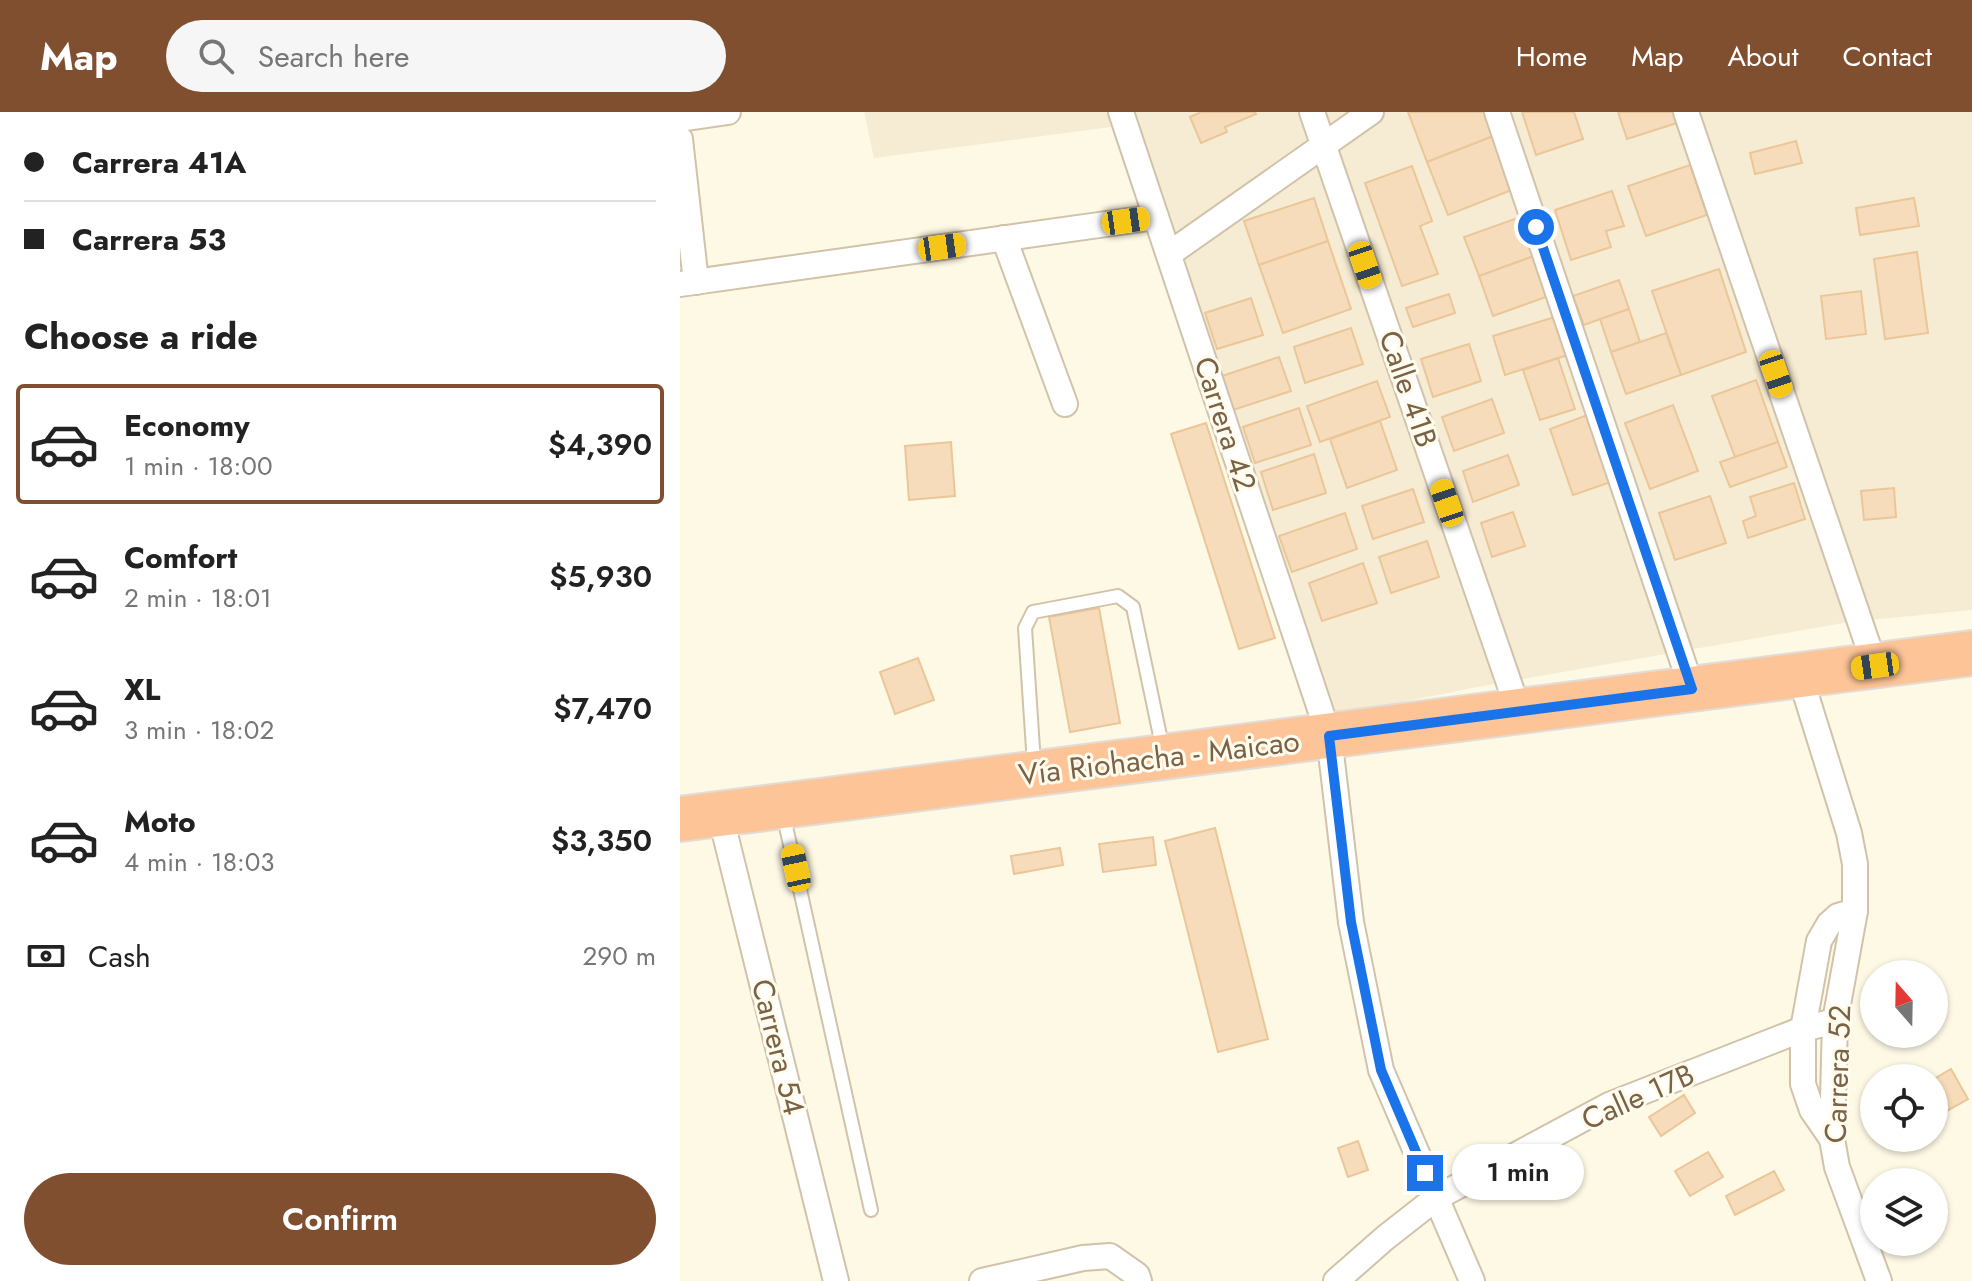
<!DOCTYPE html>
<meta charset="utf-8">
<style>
:root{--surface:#fff;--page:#f6f6f6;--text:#222;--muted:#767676;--line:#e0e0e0;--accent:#804f30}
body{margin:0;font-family:Jost,sans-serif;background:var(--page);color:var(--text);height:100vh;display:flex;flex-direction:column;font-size:30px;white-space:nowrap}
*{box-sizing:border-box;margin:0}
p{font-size:26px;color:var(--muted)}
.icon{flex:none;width:44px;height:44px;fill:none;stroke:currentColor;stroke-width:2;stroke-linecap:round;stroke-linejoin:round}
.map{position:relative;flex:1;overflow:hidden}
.details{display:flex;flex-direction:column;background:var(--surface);width:680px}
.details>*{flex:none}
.hud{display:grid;align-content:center;height:176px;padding:0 24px;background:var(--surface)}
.needle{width:52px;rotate:340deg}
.fabs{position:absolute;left:1180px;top:848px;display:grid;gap:16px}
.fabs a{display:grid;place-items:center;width:88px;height:88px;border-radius:50%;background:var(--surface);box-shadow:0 2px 6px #0004;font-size:40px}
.end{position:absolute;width:36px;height:36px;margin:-18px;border:10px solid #1a73e8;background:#fff;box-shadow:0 0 0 4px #fff}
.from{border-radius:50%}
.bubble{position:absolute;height:56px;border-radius:28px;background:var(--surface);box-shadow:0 2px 6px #0004;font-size:26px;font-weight:600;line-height:56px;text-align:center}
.car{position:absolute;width:24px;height:48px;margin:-24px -12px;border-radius:10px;box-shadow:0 0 6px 2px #0007;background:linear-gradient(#f5c518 24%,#345 0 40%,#f5c518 0 76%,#345 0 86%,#f5c518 0)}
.hud b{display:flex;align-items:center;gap:28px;height:76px;font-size:30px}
.hud b+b{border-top:2px solid var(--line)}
.hud i{width:20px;height:20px;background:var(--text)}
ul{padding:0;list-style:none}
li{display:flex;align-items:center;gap:24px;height:120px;margin:0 16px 12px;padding:0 8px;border:4px solid transparent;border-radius:8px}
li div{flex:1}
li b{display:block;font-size:30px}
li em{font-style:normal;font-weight:600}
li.selected{border-color:var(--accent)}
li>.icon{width:72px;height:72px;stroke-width:1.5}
h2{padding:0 24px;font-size:36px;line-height:96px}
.pay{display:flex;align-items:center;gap:20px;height:88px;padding:0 24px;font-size:30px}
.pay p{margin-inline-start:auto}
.cta{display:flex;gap:16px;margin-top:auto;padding:16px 24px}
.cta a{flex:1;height:92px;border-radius:48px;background:var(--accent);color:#fff;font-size:32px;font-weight:600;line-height:92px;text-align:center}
header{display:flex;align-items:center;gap:48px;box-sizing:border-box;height:112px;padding:0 40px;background:var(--accent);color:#fff}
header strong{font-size:38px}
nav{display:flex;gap:44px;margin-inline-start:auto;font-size:28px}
.search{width:560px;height:72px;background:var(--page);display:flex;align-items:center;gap:20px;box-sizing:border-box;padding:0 28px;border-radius:44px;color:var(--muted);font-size:30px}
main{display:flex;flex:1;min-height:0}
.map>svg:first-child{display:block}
.residential{fill:#f6ecd3}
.building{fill:#f6dcba;stroke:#eac699;stroke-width:2}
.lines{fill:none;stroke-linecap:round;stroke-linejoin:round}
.lane-casing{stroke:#d1c2a9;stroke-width:16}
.street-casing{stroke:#d1c2a9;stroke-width:28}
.highway-casing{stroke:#e2dcd7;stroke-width:48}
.lane{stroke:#fff;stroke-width:12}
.street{stroke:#fff;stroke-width:24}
.highway{stroke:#fdc497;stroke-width:44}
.route{stroke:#1a73e8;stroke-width:10}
.labels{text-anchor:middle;stroke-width:6;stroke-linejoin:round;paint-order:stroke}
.street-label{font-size:30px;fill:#7a6247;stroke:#fffbed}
</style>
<header>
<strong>Map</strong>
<div class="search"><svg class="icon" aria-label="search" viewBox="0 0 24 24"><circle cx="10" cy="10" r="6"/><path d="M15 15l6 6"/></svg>Search here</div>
<nav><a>Home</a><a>Map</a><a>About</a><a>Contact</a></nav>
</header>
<main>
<section class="details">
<div class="hud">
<b><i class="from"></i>Carrera 41A</b>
<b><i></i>Carrera 53</b>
</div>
<h2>Choose a ride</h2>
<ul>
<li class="selected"><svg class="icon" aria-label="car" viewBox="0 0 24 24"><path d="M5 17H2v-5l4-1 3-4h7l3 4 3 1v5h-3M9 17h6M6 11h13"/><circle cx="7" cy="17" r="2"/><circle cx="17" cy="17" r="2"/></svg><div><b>Economy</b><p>1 min · 18:00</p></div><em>$4,390</em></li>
<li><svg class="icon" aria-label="car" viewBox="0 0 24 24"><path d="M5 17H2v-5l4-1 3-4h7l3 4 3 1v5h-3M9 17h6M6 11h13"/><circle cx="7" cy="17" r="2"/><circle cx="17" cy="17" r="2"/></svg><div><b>Comfort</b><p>2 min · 18:01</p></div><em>$5,930</em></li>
<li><svg class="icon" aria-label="car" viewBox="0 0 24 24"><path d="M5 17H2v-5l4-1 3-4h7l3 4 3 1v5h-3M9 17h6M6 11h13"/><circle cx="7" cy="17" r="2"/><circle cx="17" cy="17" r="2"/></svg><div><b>XL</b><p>3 min · 18:02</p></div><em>$7,470</em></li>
<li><svg class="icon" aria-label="car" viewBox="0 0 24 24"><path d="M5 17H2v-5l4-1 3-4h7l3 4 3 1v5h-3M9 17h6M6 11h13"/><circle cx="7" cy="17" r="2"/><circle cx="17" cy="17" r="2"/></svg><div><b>Moto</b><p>4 min · 18:03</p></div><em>$3,350</em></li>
</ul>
<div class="pay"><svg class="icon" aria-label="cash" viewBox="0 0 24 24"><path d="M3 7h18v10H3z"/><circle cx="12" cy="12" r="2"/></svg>Cash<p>290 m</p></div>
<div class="cta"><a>Confirm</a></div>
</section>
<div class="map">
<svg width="1292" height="1169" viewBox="0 0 1292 1169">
<rect width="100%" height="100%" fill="#fef9e5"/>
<!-- residential -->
<polygon class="residential" points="184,0 1292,0 1292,498 1169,510 797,575 694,596 655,601 446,13 194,46"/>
<!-- building -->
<g class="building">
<polygon points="521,0 575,0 576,2 545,15 547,20 521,31 510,5"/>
<polygon points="728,0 813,0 821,21 747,50"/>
<polygon points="842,0 894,0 903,27 856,43"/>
<polygon points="938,0 997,0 1000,10 947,27"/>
<polygon points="821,21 842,74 768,103 747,50"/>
<polygon points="1116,29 1122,51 1075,62 1070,41"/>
<polygon points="1010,53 1027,103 966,124 948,74"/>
<polygon points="732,54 752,109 740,114 758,162 722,174 685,71"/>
<polygon points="932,79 944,114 926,119 931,135 891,148 875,98"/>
<polygon points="634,86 648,129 579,153 564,109"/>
<polygon points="1234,86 1239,114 1180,123 1176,96"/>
<polygon points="849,102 862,141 799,164 784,125"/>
<polygon points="648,129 671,197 603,221 579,153"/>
<polygon points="1237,140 1248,221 1205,227 1194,147"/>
<polygon points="862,141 877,181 813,204 799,164"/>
<polygon points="1039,157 1066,240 1001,263 972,179"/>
<polygon points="939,168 949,197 904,213 893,184"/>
<polygon points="1181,179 1186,222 1146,227 1141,184"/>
<polygon points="769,182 775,201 733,215 726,196"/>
<polygon points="571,186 583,223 537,237 525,201"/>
<polygon points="949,197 960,230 931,240 920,207"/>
<polygon points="878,204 891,242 825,263 813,224"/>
<polygon points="671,216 683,252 625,271 614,235"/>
<polygon points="986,221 1001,263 946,282 931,240"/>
<polygon points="789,232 801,269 753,285 741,247"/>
<polygon points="599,245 611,279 553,298 542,264"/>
<polygon points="878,246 895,297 860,308 843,258"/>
<polygon points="1076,268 1098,330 1055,345 1032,284"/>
<polygon points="697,269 710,305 640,330 627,294"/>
<polygon points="812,287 824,321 774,339 762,305"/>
<polygon points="993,293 1018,359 970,377 945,311"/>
<polygon points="619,296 631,333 575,351 563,315"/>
<polygon points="910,302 934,369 893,383 870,317"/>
<polygon points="700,309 717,358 667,376 650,327"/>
<polygon points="526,311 595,526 559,537 491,322"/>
<polygon points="271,330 275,384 229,388 225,334"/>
<polygon points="1098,330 1107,355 1050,375 1040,350"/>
<polygon points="634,342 646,381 593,398 581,360"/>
<polygon points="828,343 839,373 793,390 783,359"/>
<polygon points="1114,371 1125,407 1068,426 1063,409 1076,404 1070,385"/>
<polygon points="1214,376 1216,405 1184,408 1181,379"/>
<polygon points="733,377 744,410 693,427 682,394"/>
<polygon points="1030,384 1046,431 995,448 979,401"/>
<polygon points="833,400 845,434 812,445 801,411"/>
<polygon points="665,401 677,437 612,460 599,424"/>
<polygon points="747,429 759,465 711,481 699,445"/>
<polygon points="683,451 697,491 642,509 629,471"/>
<polygon points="419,496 440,611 390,620 369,505"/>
<polygon points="238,546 254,588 215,602 200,560"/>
<polygon points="535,716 588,927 538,940 485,729"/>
<polygon points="473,725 476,753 423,760 419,732"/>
<polygon points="380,736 383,753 334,762 331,744"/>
<polygon points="1271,957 1288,987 1254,1006 1254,967"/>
<polygon points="1004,983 1015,1001 981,1024 969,1005"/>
<polygon points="678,1029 688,1058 668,1065 658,1036"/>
<polygon points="1028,1040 1043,1065 1010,1084 995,1059"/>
<polygon points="1094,1059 1104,1078 1055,1103 1046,1084"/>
</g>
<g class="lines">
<defs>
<g id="lane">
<polyline points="354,652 345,516 353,500 438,484 453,495 483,638"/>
<polyline points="103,701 191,1098"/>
</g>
<g id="street">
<polyline points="441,0 649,624 671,810 701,958 792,1169"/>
<polyline points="632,0 839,600"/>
<polyline points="817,0 1012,577"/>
<polyline points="1006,0 1195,554"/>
<polyline points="0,7 48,0"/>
<polyline points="0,27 16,170"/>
<polyline points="324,126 385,292"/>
<polyline points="489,142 691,0"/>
<polyline points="0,172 476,105"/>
<polyline points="1120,564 1169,721 1175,752 1175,799 1155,909 1152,1027 1157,1055 1199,1169"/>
<polyline points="40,702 156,1169"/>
<polyline points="1152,1027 1132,998 1123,972 1123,917 1139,829 1149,812 1158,804 1175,799"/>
<polyline points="302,1169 403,1146 430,1144 457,1163 459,1169"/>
<polyline points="656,1169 705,1126 756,1086 929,993 1123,917 1155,909"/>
</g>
<polyline id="highway" points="0,707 1292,541"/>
</defs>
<!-- lane casing -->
<use href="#lane" class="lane-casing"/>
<!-- street casing -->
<use href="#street" class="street-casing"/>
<!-- highway casing -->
<use href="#highway" class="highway-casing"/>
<!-- lane -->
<use href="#lane" class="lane"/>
<!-- street -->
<use href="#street" class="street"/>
<!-- highway -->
<use href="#highway" class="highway"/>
</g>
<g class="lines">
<!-- route -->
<polyline class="route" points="745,1061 701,958 671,810 649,624 1012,577 856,115"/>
</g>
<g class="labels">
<!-- street labels -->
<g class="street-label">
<text transform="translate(728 277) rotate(71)" y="10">Calle 41B</text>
<text transform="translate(545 312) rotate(72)" y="10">Carrera 42</text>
<text transform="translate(479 646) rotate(-7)" y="10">Vía Riohacha - Maicao</text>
<text transform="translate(98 935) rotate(76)" y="10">Carrera 54</text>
<text transform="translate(1158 962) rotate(-88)" y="10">Carrera 52</text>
<text transform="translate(958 985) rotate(-24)" y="10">Calle 17B</text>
</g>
</g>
</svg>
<div class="fabs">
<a><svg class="needle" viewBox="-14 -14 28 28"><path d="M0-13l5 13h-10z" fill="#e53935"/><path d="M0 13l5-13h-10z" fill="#767676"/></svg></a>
<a><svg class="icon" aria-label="locate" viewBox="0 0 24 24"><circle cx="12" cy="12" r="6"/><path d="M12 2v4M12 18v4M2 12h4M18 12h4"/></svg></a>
<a><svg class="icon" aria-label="layers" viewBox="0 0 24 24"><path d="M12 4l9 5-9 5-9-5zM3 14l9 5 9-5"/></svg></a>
</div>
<i class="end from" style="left:856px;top:115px"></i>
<i class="end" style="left:745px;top:1061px"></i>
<div class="bubble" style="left:772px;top:1032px;width:132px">1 min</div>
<i class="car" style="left:446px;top:109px;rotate:82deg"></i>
<i class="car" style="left:262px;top:135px;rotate:82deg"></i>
<i class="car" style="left:685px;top:153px;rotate:161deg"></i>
<i class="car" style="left:1096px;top:262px;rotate:161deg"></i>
<i class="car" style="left:767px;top:391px;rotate:341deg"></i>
<i class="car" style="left:1195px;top:554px;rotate:262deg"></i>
<i class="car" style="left:116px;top:756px;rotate:348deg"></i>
</div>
</main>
